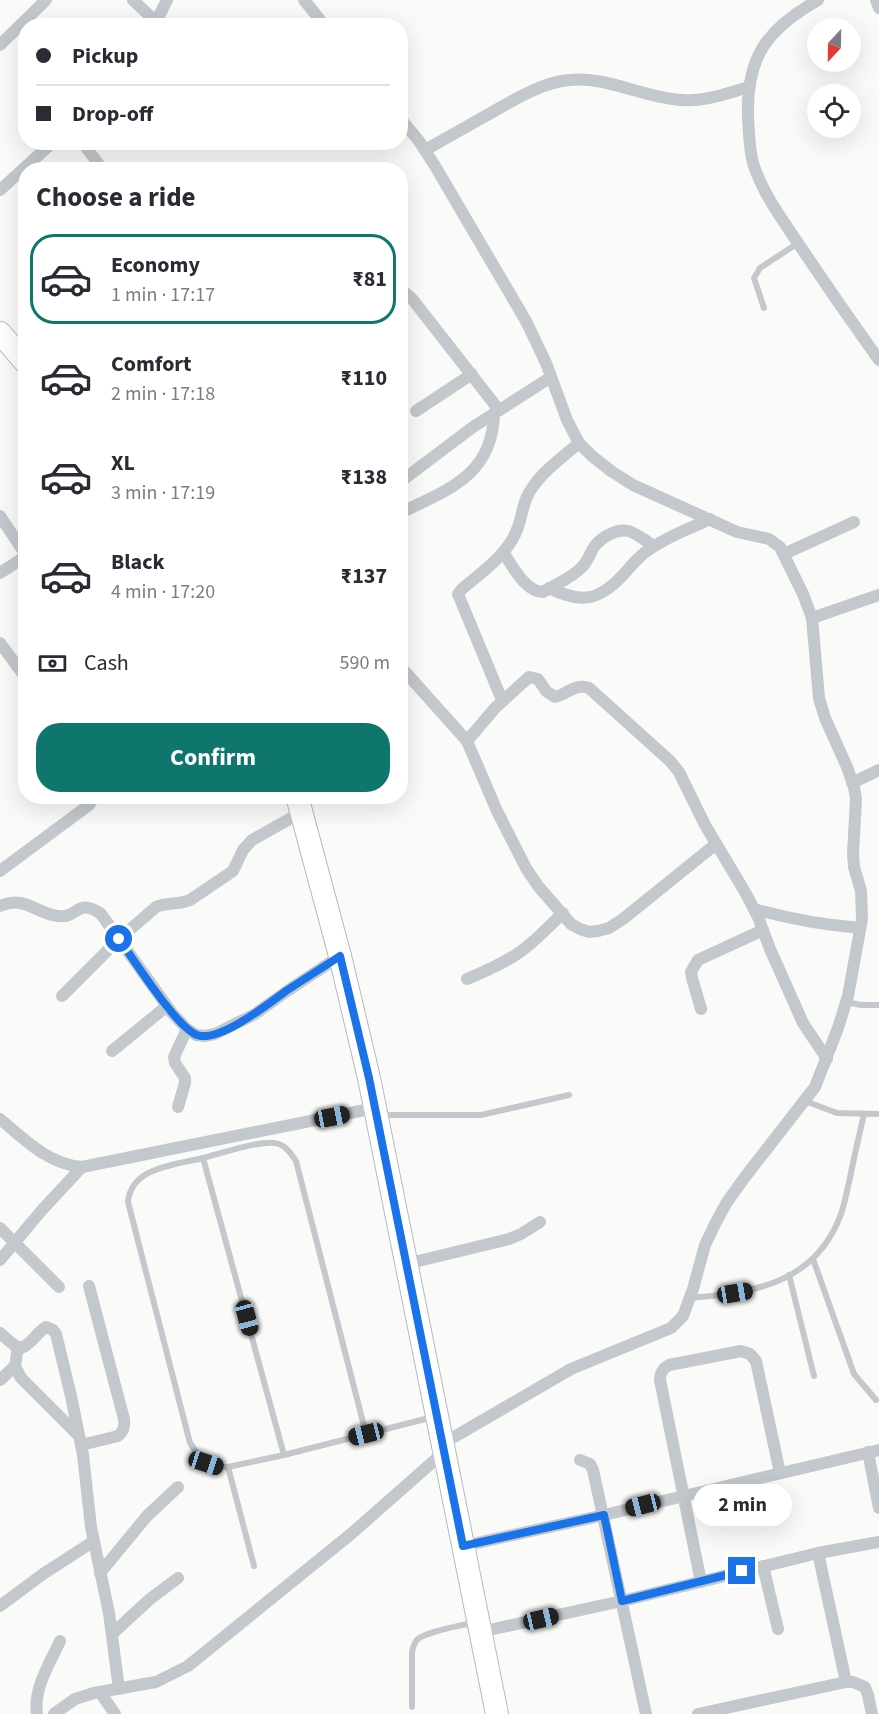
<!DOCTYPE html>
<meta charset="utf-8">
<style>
:root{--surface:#fff;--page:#f7f7f7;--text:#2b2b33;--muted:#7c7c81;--line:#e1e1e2;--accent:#0f766e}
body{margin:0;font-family:"Source Sans 3",sans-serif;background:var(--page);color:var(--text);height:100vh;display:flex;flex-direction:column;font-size:22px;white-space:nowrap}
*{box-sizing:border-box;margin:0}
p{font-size:20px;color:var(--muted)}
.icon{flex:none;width:33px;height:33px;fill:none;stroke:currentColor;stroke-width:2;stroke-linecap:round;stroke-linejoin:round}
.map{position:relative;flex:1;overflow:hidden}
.sheet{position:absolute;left:18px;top:162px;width:390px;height:642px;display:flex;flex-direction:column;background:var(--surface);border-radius:24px;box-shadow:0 6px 24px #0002}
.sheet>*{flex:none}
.top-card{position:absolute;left:18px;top:18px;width:390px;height:132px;border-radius:24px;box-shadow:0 6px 24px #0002;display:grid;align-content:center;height:132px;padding:0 18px;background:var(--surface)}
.needle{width:39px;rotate:202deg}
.tools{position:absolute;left:807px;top:18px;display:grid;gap:12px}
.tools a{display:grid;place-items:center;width:54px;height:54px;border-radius:50%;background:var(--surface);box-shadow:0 6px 24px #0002;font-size:30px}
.end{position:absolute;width:27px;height:27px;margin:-14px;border:8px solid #1a73e8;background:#fff;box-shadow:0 0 0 3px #fff}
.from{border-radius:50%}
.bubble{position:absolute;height:42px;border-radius:21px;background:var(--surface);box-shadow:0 6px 24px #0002;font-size:20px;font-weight:700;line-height:42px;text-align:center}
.car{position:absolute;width:18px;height:36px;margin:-18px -9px;border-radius:8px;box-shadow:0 0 4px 2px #0007;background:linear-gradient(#222 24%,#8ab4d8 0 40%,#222 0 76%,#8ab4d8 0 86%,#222 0)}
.top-card b{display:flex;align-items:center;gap:21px;height:57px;font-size:22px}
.top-card b+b{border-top:2px solid var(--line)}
.top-card i{width:15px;height:15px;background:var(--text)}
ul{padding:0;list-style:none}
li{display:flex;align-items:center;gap:18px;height:90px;margin:0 12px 9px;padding:0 6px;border:3px solid transparent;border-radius:24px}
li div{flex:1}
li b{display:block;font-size:22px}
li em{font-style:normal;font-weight:700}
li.selected{border-color:var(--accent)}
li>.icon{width:54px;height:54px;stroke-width:1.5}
h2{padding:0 18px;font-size:27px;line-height:72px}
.pay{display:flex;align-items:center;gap:15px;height:66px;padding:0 18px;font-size:22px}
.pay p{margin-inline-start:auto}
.cta{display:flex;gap:12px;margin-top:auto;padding:12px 18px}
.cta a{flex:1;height:69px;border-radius:24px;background:var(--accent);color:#fff;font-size:24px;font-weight:700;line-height:69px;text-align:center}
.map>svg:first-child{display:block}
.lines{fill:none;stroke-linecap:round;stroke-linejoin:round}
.highway-casing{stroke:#b4b9bd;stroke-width:24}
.lane{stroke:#c3c8cc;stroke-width:6}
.street{stroke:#c3c8cc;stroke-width:12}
.highway{stroke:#fff;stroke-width:22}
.route{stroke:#1a73e8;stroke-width:8}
</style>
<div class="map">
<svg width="879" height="1714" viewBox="0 0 879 1714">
<rect width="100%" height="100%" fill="#fafaf8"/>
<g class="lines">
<defs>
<g id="highway">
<polyline points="0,333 26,363"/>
<polyline points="297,796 340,956 369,1078 497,1714"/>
</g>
</defs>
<!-- highway casing -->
<use href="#highway" class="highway-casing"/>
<!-- lane -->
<g class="lane">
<polyline points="764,308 754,278 760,268 798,243"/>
<polyline points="846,1002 861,1005 879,1005"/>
<polyline points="805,1101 837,1113 879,1114"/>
<polyline points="380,1115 481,1115 569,1095"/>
<path d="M203 1158C175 1165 131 1167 128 1202L190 1443C201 1460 207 1466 228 1467L284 1455 433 1417"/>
<polyline points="813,1259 854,1374 876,1400"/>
<polyline points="789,1275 814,1376"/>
<path d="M690 1298C754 1293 816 1283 841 1214 845 1203 847 1190 850 1178 854 1157 859 1136 864 1114"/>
<path d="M284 1455 203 1158C220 1154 265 1138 279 1144 287 1147 291 1154 296 1161L366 1434"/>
<polyline points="228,1467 254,1566"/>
<path d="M412 1707V1652C413 1647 414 1642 418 1639 428 1631 461 1626 475 1622"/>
</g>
<!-- street -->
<g class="street">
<polyline points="133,0 156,22"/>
<polyline points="304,0 325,26"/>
<path d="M818 0C767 29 746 57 748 117 749 132 749 148 753 163 762 192 781 218 798 243 824 282 851 321 879 360"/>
<polyline points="876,0 879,8"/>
<polyline points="154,26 167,0"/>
<polyline points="0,45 46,0"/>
<polyline points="400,118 419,141 435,166 526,321 546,363 567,420 579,443 592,456 611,471 633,485 737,532 769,539 780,547 803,594 812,618 819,698 825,718 847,767 854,787 856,799 853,854 854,867 861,891 862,919 848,996 838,1028 815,1087 745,1177 727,1202 715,1224 705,1245 693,1289 683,1316 671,1328 571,1369 442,1444"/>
<polyline points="82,142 103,170"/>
<path d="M425 150C446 138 468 126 489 114 514 100 540 83 569 80 608 76 643 98 682 100 704 102 727 93 749 87"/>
<polyline points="0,190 53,142"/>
<polyline points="400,288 413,300 499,410"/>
<polyline points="416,411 472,374"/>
<polyline points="400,482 473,427 551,377"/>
<path d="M400 513C448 490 493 475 494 413"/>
<polyline points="0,516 26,555"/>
<path d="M503 552C512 565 525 592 543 592 556 584 572 578 582 567 588 561 590 553 594 547 598 541 603 538 608 535 629 524 636 535 654 546"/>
<polyline points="784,554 854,522"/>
<polyline points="0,573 26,556"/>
<path d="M549 588C582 604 599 601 624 574 631 566 638 557 647 551 666 537 689 529 710 519"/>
<polyline points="812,618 879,595"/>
<polyline points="0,643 26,678"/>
<polyline points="400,666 467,741 497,811 526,868 538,886 571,924 580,929 589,932 598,931 609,928 623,919 716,844"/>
<path d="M502 700 458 594 462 589C482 572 509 554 518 527 523 513 523 500 532 488 544 470 563 457 579 443"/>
<path d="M467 741 495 708 529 677 538 679 546 691 555 697C567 694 576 683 589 688L670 761 679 772 705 825 745 892 758 917 770 949 803 1023 827 1059"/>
<polyline points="852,783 879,770"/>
<polyline points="0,871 89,805 95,796"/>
<path d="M0 906C26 895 36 914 58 916 78 919 77 897 101 914L172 1013 187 1029 196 1035 204 1036 215 1034 255 1014 287 991 340 956"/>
<path d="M754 909C790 919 824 925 860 928"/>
<path d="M467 979C484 972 502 964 517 954 534 943 548 927 563 913"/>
<path d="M62 996 119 939 156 907C167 902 179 905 190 900L233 871 243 850 252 840 302 812"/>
<polyline points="701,1009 692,978 691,972 698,960 763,930"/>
<polyline points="112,1051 167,1006"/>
<polyline points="178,1107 185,1083 185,1078 175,1063 174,1057 187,1029"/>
<path d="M0 1119C25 1140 48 1164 82 1167L375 1108"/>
<polyline points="0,1228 59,1287"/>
<polyline points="0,1260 42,1210 82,1167"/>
<polyline points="406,1264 509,1239 521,1234 540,1222"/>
<path d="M0 1333 14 1345 21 1348C31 1345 36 1333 46 1327L53 1330 56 1334 71 1396 83 1455 91 1527 109 1613 119 1689"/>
<polyline points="18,1347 15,1366 21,1378 78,1435"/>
<polyline points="0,1380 15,1366"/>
<path d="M81 1445 118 1436C124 1431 125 1426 124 1419L89 1286"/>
<polyline points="868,1452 879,1508"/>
<polyline points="580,1460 590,1464 593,1470 646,1714"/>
<polyline points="463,1546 604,1515 879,1450"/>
<polyline points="818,1553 846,1682"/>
<polyline points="763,1566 778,1629"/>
<polyline points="100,1573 147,1516 178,1487"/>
<path d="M701 1582 660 1380C660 1373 662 1369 669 1365L741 1351 750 1354 756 1361 780 1473"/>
<polyline points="0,1606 43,1574 94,1541"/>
<polyline points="480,1632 622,1601 818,1553 879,1542"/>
<polyline points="112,1634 150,1599 178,1578"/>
<polyline points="100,1692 115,1714"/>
<path d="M37 1714C33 1689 50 1663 60 1641"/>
<polyline points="54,1714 75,1699 94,1693 156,1682 188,1666 351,1534 444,1452"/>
<polyline points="698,1714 846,1682 853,1682 865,1687 868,1695 872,1714"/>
</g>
<!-- highway -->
<use href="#highway" class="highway"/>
</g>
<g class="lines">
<!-- route -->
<path class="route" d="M119 939C134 960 177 1028 197 1035 219 1043 268 1004 286 991 304 979 322 968 340 956L369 1078 463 1546 604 1515 622 1601 742 1571"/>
</g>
</svg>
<div class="tools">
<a><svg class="needle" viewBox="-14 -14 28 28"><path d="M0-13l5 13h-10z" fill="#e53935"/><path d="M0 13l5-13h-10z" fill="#7c7c81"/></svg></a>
<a><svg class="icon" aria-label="locate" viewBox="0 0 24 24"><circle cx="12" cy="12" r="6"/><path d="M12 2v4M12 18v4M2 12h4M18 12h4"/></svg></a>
</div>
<i class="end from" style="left:119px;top:939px"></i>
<i class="end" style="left:742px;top:1571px"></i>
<div class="bubble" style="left:693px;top:1484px;width:99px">2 min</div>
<i class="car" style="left:332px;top:1117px;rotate:79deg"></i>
<i class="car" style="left:735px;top:1293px;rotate:81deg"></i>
<i class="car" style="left:247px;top:1318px;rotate:165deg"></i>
<i class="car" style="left:366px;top:1434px;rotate:256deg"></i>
<i class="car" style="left:206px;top:1463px;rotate:108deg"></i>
<i class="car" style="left:643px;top:1505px;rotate:256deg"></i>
<i class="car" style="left:541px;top:1619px;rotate:77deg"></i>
<div class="top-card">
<b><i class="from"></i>Pickup</b>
<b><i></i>Drop-off</b>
</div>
<section class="sheet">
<h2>Choose a ride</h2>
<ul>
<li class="selected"><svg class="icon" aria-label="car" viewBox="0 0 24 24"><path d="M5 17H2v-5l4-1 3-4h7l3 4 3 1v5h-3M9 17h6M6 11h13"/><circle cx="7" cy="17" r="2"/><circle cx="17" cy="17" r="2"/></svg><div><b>Economy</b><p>1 min · 17:17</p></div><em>₹81</em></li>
<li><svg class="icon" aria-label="car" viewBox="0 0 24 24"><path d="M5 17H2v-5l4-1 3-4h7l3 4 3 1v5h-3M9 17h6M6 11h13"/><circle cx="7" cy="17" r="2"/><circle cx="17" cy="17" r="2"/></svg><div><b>Comfort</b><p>2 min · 17:18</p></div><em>₹110</em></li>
<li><svg class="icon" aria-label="car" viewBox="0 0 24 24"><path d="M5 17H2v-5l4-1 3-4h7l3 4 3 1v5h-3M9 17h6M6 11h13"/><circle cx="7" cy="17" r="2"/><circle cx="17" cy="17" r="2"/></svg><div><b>XL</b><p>3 min · 17:19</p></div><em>₹138</em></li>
<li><svg class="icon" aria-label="car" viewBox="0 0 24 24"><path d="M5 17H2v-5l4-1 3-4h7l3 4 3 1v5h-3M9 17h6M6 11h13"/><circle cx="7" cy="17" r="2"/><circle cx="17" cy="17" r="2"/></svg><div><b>Black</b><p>4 min · 17:20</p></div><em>₹137</em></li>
</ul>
<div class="pay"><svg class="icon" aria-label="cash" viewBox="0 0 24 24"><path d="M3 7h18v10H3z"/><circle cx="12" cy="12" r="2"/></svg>Cash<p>590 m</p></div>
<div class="cta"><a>Confirm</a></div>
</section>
</div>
